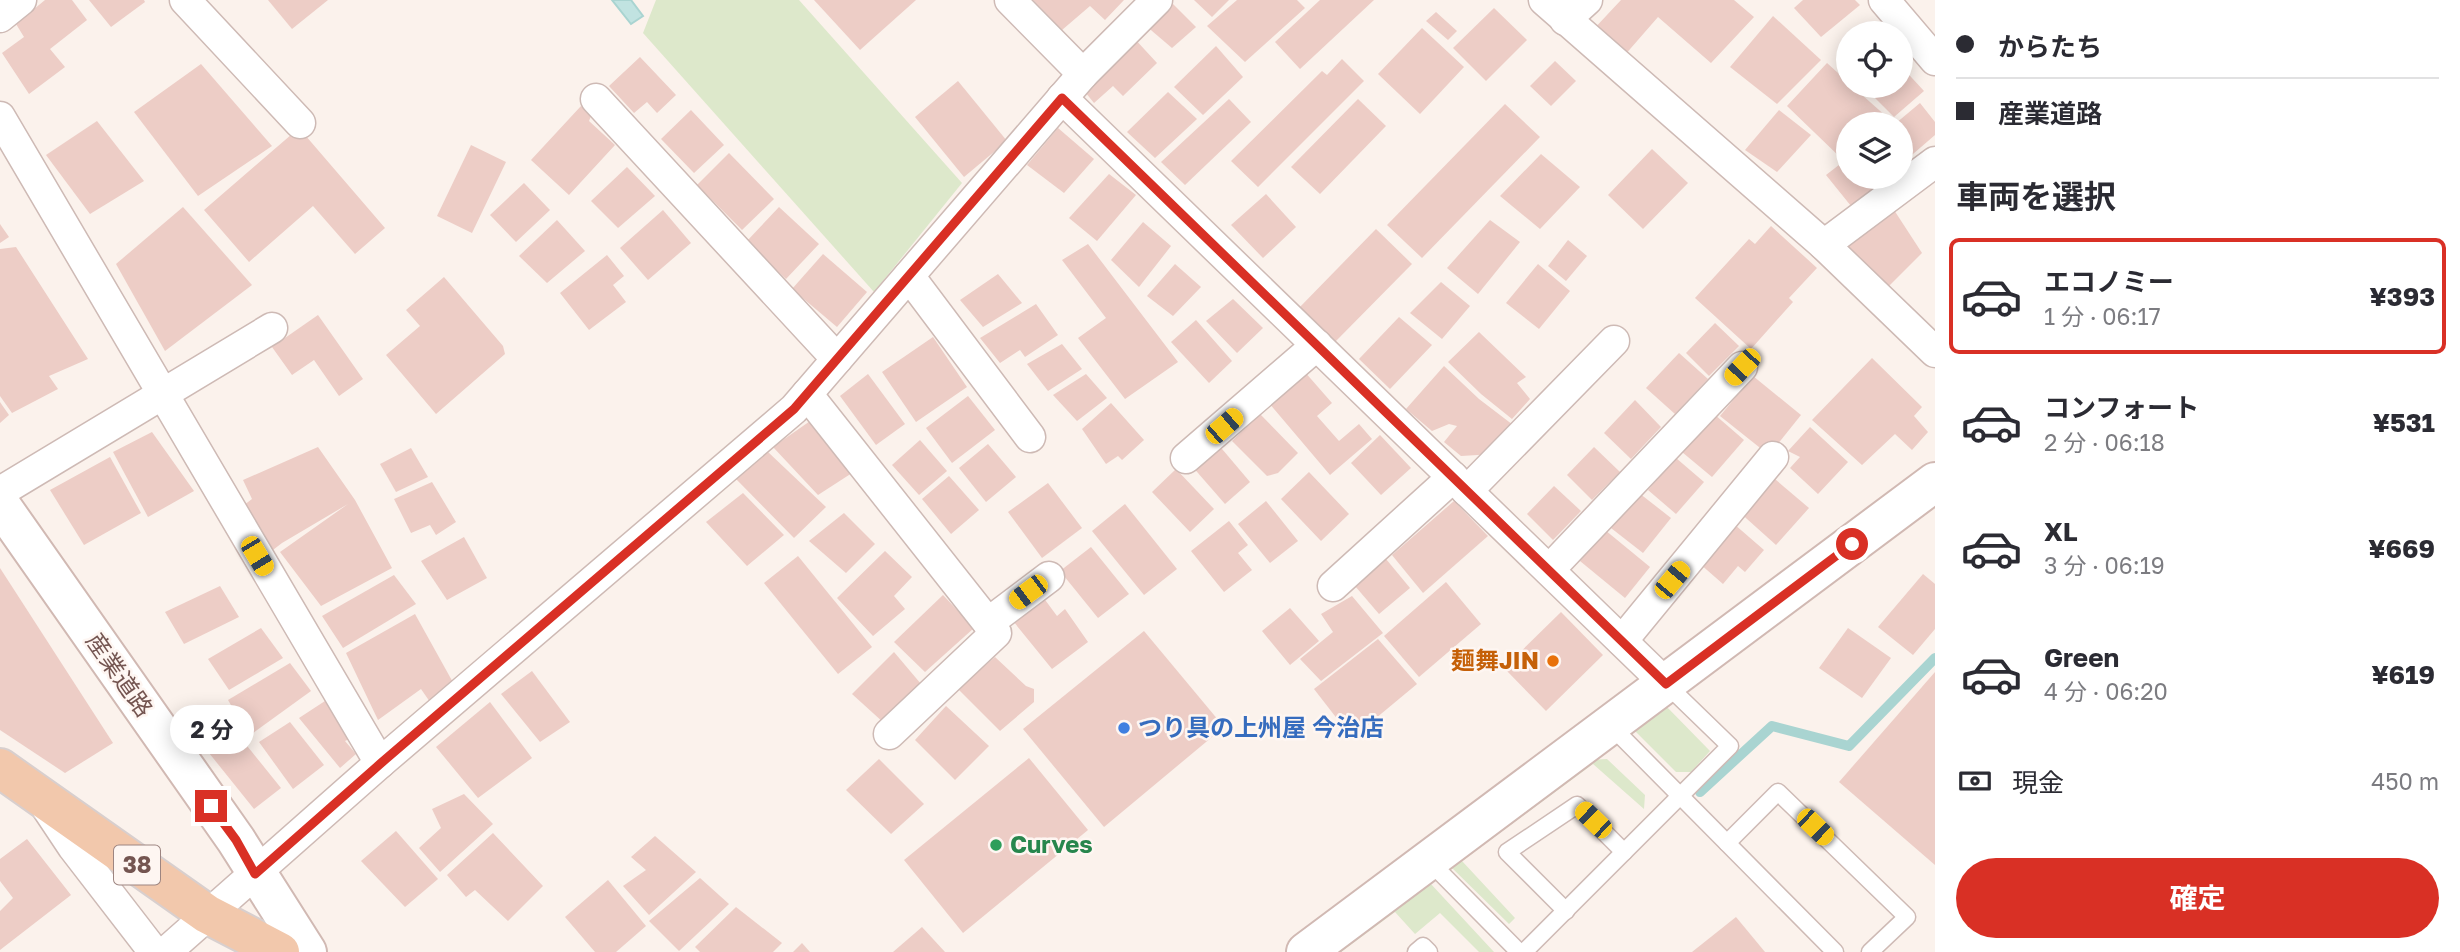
<!DOCTYPE html>
<html lang="ja">
<meta charset="utf-8">
<style>
:root{--surface:#fff;--page:#f7f7f7;--text:#2b2b33;--muted:#7c7c81;--line:#e1e1e2;--accent:#d93025}
body{margin:0;font-family:"Golos Text","Noto Sans JP",sans-serif;background:var(--page);color:var(--text);height:100vh;display:flex;flex-direction:column;font-size:26px;white-space:nowrap}
*{box-sizing:border-box;margin:0}
p{font-size:23px;color:var(--muted)}
.icon{flex:none;width:38px;height:38px;fill:none;stroke:currentColor;stroke-width:2;stroke-linecap:round;stroke-linejoin:round}
.map{position:relative;flex:1;overflow:hidden}
.sheet{display:flex;flex-direction:column;background:var(--surface);width:525px}
.sheet>*{flex:none}
.guide{display:grid;align-content:center;height:154px;padding:0 21px;background:var(--surface)}
.tools{position:absolute;left:1836px;top:21px;display:grid;gap:14px}
.tools a{display:grid;place-items:center;width:77px;height:77px;border-radius:50%;background:var(--surface);box-shadow:0 4px 18px #0003;font-size:35px}
.end{position:absolute;width:32px;height:32px;margin:-16px;border:9px solid #d93025;background:#fff;box-shadow:0 0 0 4px #fff}
.from{border-radius:50%}
.bubble{position:absolute;height:49px;border-radius:24px;background:var(--surface);box-shadow:0 4px 18px #0003;font-size:23px;font-weight:700;line-height:49px;text-align:center}
.car{position:absolute;width:21px;height:42px;margin:-21px -10px;border-radius:9px;box-shadow:0 0 5px 2px #0007;background:linear-gradient(#f5c518 24%,#345 0 40%,#f5c518 0 76%,#345 0 86%,#f5c518 0)}
.guide b{display:flex;align-items:center;gap:24px;height:66px;font-size:26px}
.guide b+b{border-top:2px solid var(--line)}
.guide i{width:18px;height:18px;background:var(--text)}
ul{padding:0;list-style:none}
li{display:flex;align-items:center;gap:21px;height:116px;margin:0 14px 10px;padding:0 7px;border:4px solid transparent;border-radius:10px}
li div{flex:1}
li b{display:block;font-size:26px}
li em{font-style:normal;font-weight:700}
li.active{border-color:var(--accent)}
li>.icon{width:63px;height:63px;stroke-width:1.5}
h2{padding:0 21px;font-size:32px;line-height:84px}
.pay{display:flex;align-items:center;gap:18px;height:77px;padding:0 21px;font-size:26px}
.pay p{margin-inline-start:auto}
.action{display:flex;gap:14px;margin-top:auto;padding:14px 21px}
.action a{flex:1;height:80px;border-radius:42px;background:var(--accent);color:#fff;font-size:28px;font-weight:700;line-height:80px;text-align:center}
main{display:flex;flex:1;min-height:0}
.map>svg:first-child{display:block}
.green{fill:#dde8cb}
.water{fill:#c1e3e1;stroke:#a9d4d1;stroke-width:2}
.lines{fill:none;stroke-linecap:round;stroke-linejoin:round}
.stream{stroke:#a9d4d1;stroke-width:10}
.building{fill:#edcdc6}
.lane-casing{stroke:#cebab5;stroke-width:19}
.street-casing{stroke:#cebab5;stroke-width:33}
.secondary-casing{stroke:#d1b9b3;stroke-width:42}
.primary-casing{stroke:#d8cfce;stroke-width:42}
.lane{stroke:#fff;stroke-width:16}
.street{stroke:#fff;stroke-width:30}
.secondary{stroke:#fff;stroke-width:38}
.primary{stroke:#f2c8ac;stroke-width:38}
.route{stroke:#d93025;stroke-width:9}
.food-dot{fill:#e8710a;stroke:#fef6f2;stroke-width:2.5}
.shop-dot{fill:#3f7fe0;stroke:#fef6f2;stroke-width:2.5}
.leisure-dot{fill:#2e9e5b;stroke:#fef6f2;stroke-width:2.5}
.labels{text-anchor:middle;stroke-width:5;stroke-linejoin:round;paint-order:stroke}
.shield{fill:#fef6f2;stroke:#9d8581;stroke-width:2}
.shield-label{font-size:23px;font-weight:bold;fill:#745551}
.food-label{font-size:24px;font-weight:bold;fill:#c56008;stroke:#fef6f2;text-anchor:end}
.street-label{font-size:24px;fill:#745551;stroke:#fef6f2}
.shop-label{font-size:24px;font-weight:bold;fill:#366cbe;stroke:#fef6f2;text-anchor:start}
.leisure-label{font-size:24px;font-weight:bold;fill:#27864d;stroke:#fef6f2;text-anchor:start}
</style>
<main>
<div class="map">
<svg width="1935" height="952" viewBox="0 0 1935 952">
<rect width="100%" height="100%" fill="#fbf2ec"/>
<!-- green -->
<g class="green">
<polygon points="656,0 799,0 962,183 874,292 643,33"/>
<polygon points="1664,704 1710,751 1691,772 1676,772 1634,730"/>
<polygon points="1607,759 1645,795 1644,809 1593,764 1462,861 1515,918 1509,924 1451,867 1588,760"/>
<polygon points="1430,883 1494,952 1479,952 1440,913 1415,934 1395,912 1341,952 1326,952"/>
</g>
<!-- water -->
<polygon class="water" points="612,0 631,0 643,16 631,24"/>
<g class="lines">
<!-- stream -->
<polyline class="stream" points="1700,792 1772,726 1849,746 1935,658"/>
</g>
<!-- building -->
<g class="building">
<polygon points="45,0 72,0 87,20 50,49 65,67 29,94 2,53 24,37 16,24"/>
<polygon points="89,0 144,0 145,2 111,27"/>
<polygon points="268,0 328,0 292,29"/>
<polygon points="814,0 916,0 860,50"/>
<polygon points="1033,0 1124,0 1105,20 1090,6 1062,30"/>
<polygon points="1194,0 1229,0 1212,17"/>
<polygon points="1237,0 1297,0 1305,8 1245,62 1207,26"/>
<polygon points="1320,0 1374,0 1300,69 1275,42"/>
<polygon points="1621,0 1734,0 1754,17 1711,63 1658,17 1624,56 1592,31"/>
<polygon points="1803,0 1855,0 1860,5 1821,37 1794,8"/>
<polygon points="1170,1 1196,27 1172,48 1145,25"/>
<polygon points="1494,8 1527,40 1486,81 1453,48"/>
<polygon points="1436,12 1457,31 1448,40 1426,21"/>
<polygon points="1773,16 1821,60 1777,104 1730,67"/>
<polygon points="1422,28 1464,67 1420,114 1378,74"/>
<polygon points="1133,37 1157,63 1123,96 1113,86 1094,103 1081,87"/>
<polygon points="1216,46 1243,77 1203,115 1174,87"/>
<polygon points="640,57 676,95 657,113 647,102 634,113 609,86"/>
<polygon points="1342,59 1364,81 1258,187 1231,161 1322,71 1327,75"/>
<polygon points="1555,61 1576,81 1551,106 1530,86"/>
<polygon points="1827,63 1848,82 1848,86 1852,86 1888,118 1881,124 1848,124 1848,154 1842,159 1787,106"/>
<polygon points="201,64 272,146 198,196 134,112"/>
<polygon points="1900,65 1924,91 1894,117 1863,86 1900,86"/>
<polygon points="958,81 1007,141 964,177 915,117"/>
<polygon points="1168,92 1197,119 1155,158 1127,132"/>
<polygon points="1229,99 1251,122 1185,185 1161,162"/>
<polygon points="1358,99 1386,126 1320,194 1291,167"/>
<polygon points="1920,103 1935,122 1935,135 1906,160 1900,154 1900,124 1895,124"/>
<polygon points="1505,104 1540,137 1422,258 1387,225"/>
<polygon points="581,106 591,116 589,121 615,145 569,195 531,160"/>
<polygon points="691,110 724,145 694,173 661,139"/>
<polygon points="1779,110 1811,135 1777,172 1745,150"/>
<polygon points="97,121 144,181 90,214 46,155"/>
<polygon points="299,128 385,228 355,254 313,206 249,262 204,210"/>
<polygon points="1058,128 1094,159 1064,193 1027,165"/>
<polygon points="471,145 506,162 472,233 437,216"/>
<polygon points="1652,149 1688,183 1643,229 1608,195"/>
<polygon points="729,153 774,199 742,230 697,185"/>
<polygon points="1541,154 1580,187 1540,229 1500,196"/>
<polygon points="1848,158 1848,177 1888,177 1851,206 1826,175"/>
<polygon points="627,167 655,196 618,228 591,201"/>
<polygon points="1109,174 1136,195 1097,241 1069,218"/>
<polygon points="524,183 550,210 516,242 490,215"/>
<polygon points="1266,194 1296,227 1263,258 1231,225"/>
<polygon points="183,207 252,285 165,351 116,264"/>
<polygon points="779,207 819,244 786,279 746,242"/>
<polygon points="663,210 691,243 648,280 620,248"/>
<polygon points="1894,210 1922,253 1885,290 1844,249"/>
<polygon points="557,220 585,251 547,283 519,256"/>
<polygon points="1490,220 1520,242 1478,294 1447,268"/>
<polygon points="1143,222 1171,246 1139,287 1111,260"/>
<polygon points="0,224 9,237 0,243"/>
<polygon points="1771,226 1817,268 1789,298 1793,302 1751,349 1695,298 1749,239 1755,244"/>
<polygon points="1376,229 1412,264 1334,343 1298,309"/>
<polygon points="1568,240 1587,256 1566,281 1548,266"/>
<polygon points="1088,244 1178,362 1125,399 1078,338 1106,318 1062,260"/>
<polygon points="16,247 88,359 49,376 58,389 12,413 0,396 0,249"/>
<polygon points="823,254 867,292 837,327 792,289"/>
<polygon points="607,255 624,276 613,285 626,302 589,330 560,293"/>
<polygon points="1175,264 1201,287 1173,316 1147,296"/>
<polygon points="1538,264 1570,291 1539,329 1506,303"/>
<polygon points="998,274 1022,303 983,327 960,300"/>
<polygon points="444,277 503,346 505,354 436,414 386,355 420,326 406,310"/>
<polygon points="1441,282 1470,306 1442,339 1410,313"/>
<polygon points="1233,299 1263,328 1237,353 1206,321"/>
<polygon points="1036,304 1058,335 1025,357 1020,350 1000,363 980,338"/>
<polygon points="318,315 363,379 339,396 314,360 292,375 272,347"/>
<polygon points="1399,317 1432,345 1390,389 1359,359"/>
<polygon points="1196,320 1232,361 1209,383 1171,342"/>
<polygon points="1715,323 1739,346 1709,376 1686,353"/>
<polygon points="1479,332 1526,377 1517,383 1530,399 1512,419 1481,394 1448,362"/>
<polygon points="933,337 967,387 916,422 882,372"/>
<polygon points="1062,344 1082,369 1048,391 1027,364"/>
<polygon points="1679,353 1708,379 1675,414 1646,388"/>
<polygon points="1872,358 1922,407 1914,416 1928,432 1912,450 1895,434 1862,465 1812,420"/>
<polygon points="1444,366 1479,399 1517,428 1494,454 1461,456 1444,442 1457,426 1449,424 1432,431 1406,409"/>
<polygon points="1304,371 1332,403 1317,416 1339,441 1359,424 1372,439 1330,475 1268,402"/>
<polygon points="868,374 905,424 876,445 840,396"/>
<polygon points="1086,374 1107,398 1077,421 1053,395"/>
<polygon points="1753,376 1801,415 1769,455 1720,416"/>
<polygon points="968,396 995,430 952,463 926,428"/>
<polygon points="1635,400 1661,427 1631,459 1604,433"/>
<polygon points="0,402 9,415 0,423"/>
<polygon points="1111,403 1144,440 1122,460 1118,456 1106,464 1082,429"/>
<polygon points="1260,414 1298,453 1278,473 1267,476 1232,441"/>
<polygon points="1714,414 1744,440 1712,477 1682,452"/>
<polygon points="813,419 852,473 818,495 773,447"/>
<polygon points="1810,427 1848,462 1818,494 1790,468 1800,457 1788,451"/>
<polygon points="152,432 194,491 148,517 113,452"/>
<polygon points="1380,435 1411,468 1381,495 1351,463"/>
<polygon points="920,440 947,471 919,495 892,465"/>
<polygon points="1217,443 1250,482 1225,504 1191,465"/>
<polygon points="988,444 1016,477 986,502 959,468"/>
<polygon points="318,447 355,500 392,568 321,606 280,552 348,504 282,543 269,553 240,508 252,499 243,480"/>
<polygon points="1594,447 1620,472 1592,500 1567,475"/>
<polygon points="411,448 428,477 396,492 380,464"/>
<polygon points="768,452 826,507 794,538 736,479"/>
<polygon points="110,457 141,513 84,545 50,490"/>
<polygon points="1676,458 1704,482 1676,514 1648,490"/>
<polygon points="1176,469 1214,509 1190,532 1152,492"/>
<polygon points="1309,472 1349,514 1321,541 1281,499"/>
<polygon points="1769,474 1809,508 1776,545 1737,510"/>
<polygon points="949,476 979,510 951,534 922,499"/>
<polygon points="432,482 456,522 436,535 430,525 411,533 394,499"/>
<polygon points="1048,483 1082,528 1042,558 1008,512"/>
<polygon points="1554,486 1581,511 1553,540 1527,514"/>
<polygon points="743,493 784,535 747,566 706,522"/>
<polygon points="1639,493 1671,518 1643,553 1611,528"/>
<polygon points="1266,501 1298,541 1270,563 1238,524"/>
<polygon points="1454,501 1488,536 1423,593 1392,555"/>
<polygon points="1125,504 1177,569 1144,595 1092,531"/>
<polygon points="844,513 875,544 846,573 809,541"/>
<polygon points="1229,521 1248,545 1238,553 1252,570 1224,592 1191,551"/>
<polygon points="1734,524 1764,550 1745,572 1738,566 1723,584 1699,563"/>
<polygon points="1605,530 1650,567 1625,598 1580,561"/>
<polygon points="464,537 487,578 447,600 421,561"/>
<polygon points="1091,547 1129,594 1098,618 1060,571"/>
<polygon points="885,551 912,577 894,596 905,609 873,636 837,598"/>
<polygon points="798,556 872,647 838,674 764,583"/>
<polygon points="1386,559 1410,588 1379,614 1355,586"/>
<polygon points="0,568 113,743 65,773 0,730"/>
<polygon points="1923,574 1935,584 1935,629 1913,655 1878,627"/>
<polygon points="394,575 416,604 343,648 322,616"/>
<polygon points="1446,582 1481,624 1419,677 1384,636"/>
<polygon points="220,586 239,617 184,644 165,612"/>
<polygon points="1040,593 1057,616 1065,609 1088,642 1052,669 1009,616"/>
<polygon points="943,595 974,628 925,672 894,642"/>
<polygon points="1352,596 1383,633 1321,681 1300,659 1333,632 1321,614"/>
<polygon points="1290,608 1319,641 1290,665 1262,631"/>
<polygon points="1561,612 1603,655 1546,711 1504,668"/>
<polygon points="415,614 455,686 430,702 421,689 378,720 346,653"/>
<polygon points="261,628 283,658 229,690 208,659"/>
<polygon points="1848,628 1891,658 1862,698 1819,668"/>
<polygon points="1144,631 1224,727 1104,827 1023,729"/>
<polygon points="1378,639 1417,684 1352,738 1314,689"/>
<polygon points="894,652 921,684 884,723 852,694"/>
<polygon points="995,657 1026,686 1034,689 1034,702 1000,731 958,689"/>
<polygon points="290,663 311,691 249,736 228,700"/>
<polygon points="532,671 570,722 540,742 501,694"/>
<polygon points="1935,672 1935,865 1839,782"/>
<polygon points="325,701 353,737 345,741 356,754 340,768 299,718"/>
<polygon points="490,702 532,758 478,798 436,747"/>
<polygon points="946,706 989,746 955,780 915,740"/>
<polygon points="219,711 281,788 254,809 193,733 192,723"/>
<polygon points="290,722 324,765 293,789 259,742"/>
<polygon points="1029,758 1088,830 963,933 904,860"/>
<polygon points="879,759 924,804 891,834 846,790"/>
<polygon points="464,794 493,824 440,872 419,848 441,828 432,809"/>
<polygon points="396,831 438,879 405,907 361,861"/>
<polygon points="493,833 543,886 508,921 475,890 466,897 447,875"/>
<polygon points="655,836 696,872 649,915 623,886 646,870 631,857"/>
<polygon points="27,839 71,895 0,950 0,911 13,898 0,881 0,859"/>
<polygon points="700,878 729,904 679,951 649,921"/>
<polygon points="608,880 646,926 616,952 595,952 565,917"/>
<polygon points="736,907 782,943 773,952 700,952 695,947"/>
<polygon points="1736,917 1765,952 1692,952"/>
<polygon points="922,927 945,952 893,952"/>
<polygon points="802,943 810,952 793,952"/>
</g>
<g class="lines">
<defs>
<g id="lane">
<polyline points="1610,725 1835,952"/>
<polyline points="1727,843 1778,792 1907,917 1870,952"/>
<polyline points="1428,860 1519,952"/>
<polyline points="1566,911 1507,852 1577,805 1624,852"/>
<polyline points="1416,952 1423,946 1429,952"/>
<polyline points="1524,952 1730,746 1666,684"/>
</g>
<g id="street">
<polyline points="185,0 300,123"/>
<polyline points="1010,0 1083,74"/>
<polyline points="1544,0 1824,245 1935,352"/>
<polyline points="1884,0 1935,60"/>
<polyline points="0,17 21,0"/>
<polyline points="1565,20 1587,0"/>
<polyline points="1062,98 1666,684"/>
<polyline points="596,99 837,359"/>
<polyline points="0,117 380,763"/>
<polyline points="1824,245 1935,162"/>
<polyline points="909,276 1030,437"/>
<polyline points="807,394 996,633 889,734"/>
<polyline points="1186,458 1317,345"/>
<polyline points="1467,491 1614,341"/>
<polyline points="0,492 272,328"/>
<polyline points="1549,570 1742,367"/>
<polyline points="1333,586 1453,477"/>
<polyline points="988,623 1049,577"/>
<polyline points="1622,641 1773,457"/>
<polyline points="47,808 73,847 154,952"/>
<polyline points="166,952 380,763 794,409 1083,74 1157,0"/>
</g>
<g id="secondary">
<polyline points="0,504 236,840 307,952"/>
<polyline points="1306,952 1935,482"/>
</g>
<polyline id="primary" points="0,768 207,914 280,952"/>
</defs>
<!-- lane casing -->
<use href="#lane" class="lane-casing"/>
<!-- street casing -->
<use href="#street" class="street-casing"/>
<!-- secondary casing -->
<use href="#secondary" class="secondary-casing"/>
<!-- primary casing -->
<use href="#primary" class="primary-casing"/>
<!-- lane -->
<use href="#lane" class="lane"/>
<!-- street -->
<use href="#street" class="street"/>
<!-- secondary -->
<use href="#secondary" class="secondary"/>
<!-- primary -->
<use href="#primary" class="primary"/>
</g>
<g class="lines">
<!-- route -->
<polyline class="route" points="211,806 236,840 255,874 380,764 794,409 1062,98 1666,684 1852,544"/>
</g>
<!-- markers -->
<circle class="food-dot" cx="1553" cy="661" r="7"/>
<circle class="shop-dot" cx="1124" cy="728" r="7"/>
<circle class="leisure-dot" cx="996" cy="845" r="7"/>
<g class="labels">
<!-- shield labels -->
<rect class="shield" x="114" y="845.5" width="46" height="39" rx="5"/>
<g class="shield-label">
<text x="137" y="873">38</text>
</g>
<!-- food labels -->
<g class="food-label">
<text x="1539" y="669">麺舞JIN</text>
</g>
<!-- street labels -->
<g class="street-label">
<text transform="translate(119 675) rotate(55)" y="8">産業道路</text>
</g>
<!-- shop labels -->
<g class="shop-label">
<text x="1138" y="736">つり具の上州屋 今治店</text>
</g>
<!-- leisure labels -->
<g class="leisure-label">
<text x="1010" y="853">Curves</text>
</g>
</g>
</svg>
<div class="tools">
<a><svg class="icon" aria-label="locate" viewBox="0 0 24 24"><circle cx="12" cy="12" r="6"/><path d="M12 2v4M12 18v4M2 12h4M18 12h4"/></svg></a>
<a><svg class="icon" aria-label="layers" viewBox="0 0 24 24"><path d="M12 4l9 5-9 5-9-5zM3 14l9 5 9-5"/></svg></a>
</div>
<i class="end from" style="left:1852px;top:544px"></i>
<i class="end" style="left:211px;top:806px"></i>
<div class="bubble" style="left:170px;top:705px;width:84px">2 分</div>
<i class="car" style="left:1742px;top:367px;rotate:223deg"></i>
<i class="car" style="left:1224px;top:426px;rotate:49deg"></i>
<i class="car" style="left:257px;top:556px;rotate:149deg"></i>
<i class="car" style="left:1672px;top:580px;rotate:40deg"></i>
<i class="car" style="left:1028px;top:592px;rotate:233deg"></i>
<i class="car" style="left:1593px;top:820px;rotate:314deg"></i>
<i class="car" style="left:1815px;top:827px;rotate:134deg"></i>
</div>
<section class="sheet">
<div class="guide">
<b><i class="from"></i>からたち</b>
<b><i></i>産業道路</b>
</div>
<h2>車両を選択</h2>
<ul>
<li class="active"><svg class="icon" aria-label="car" viewBox="0 0 24 24"><path d="M5 17H2v-5l4-1 3-4h7l3 4 3 1v5h-3M9 17h6M6 11h13"/><circle cx="7" cy="17" r="2"/><circle cx="17" cy="17" r="2"/></svg><div><b>エコノミー</b><p>1 分 · 06:17</p></div><em>¥393</em></li>
<li><svg class="icon" aria-label="car" viewBox="0 0 24 24"><path d="M5 17H2v-5l4-1 3-4h7l3 4 3 1v5h-3M9 17h6M6 11h13"/><circle cx="7" cy="17" r="2"/><circle cx="17" cy="17" r="2"/></svg><div><b>コンフォート</b><p>2 分 · 06:18</p></div><em>¥531</em></li>
<li><svg class="icon" aria-label="car" viewBox="0 0 24 24"><path d="M5 17H2v-5l4-1 3-4h7l3 4 3 1v5h-3M9 17h6M6 11h13"/><circle cx="7" cy="17" r="2"/><circle cx="17" cy="17" r="2"/></svg><div><b>XL</b><p>3 分 · 06:19</p></div><em>¥669</em></li>
<li><svg class="icon" aria-label="car" viewBox="0 0 24 24"><path d="M5 17H2v-5l4-1 3-4h7l3 4 3 1v5h-3M9 17h6M6 11h13"/><circle cx="7" cy="17" r="2"/><circle cx="17" cy="17" r="2"/></svg><div><b>Green</b><p>4 分 · 06:20</p></div><em>¥619</em></li>
</ul>
<div class="pay"><svg class="icon" aria-label="cash" viewBox="0 0 24 24"><path d="M3 7h18v10H3z"/><circle cx="12" cy="12" r="2"/></svg>現金<p>450 m</p></div>
<div class="action"><a>確定</a></div>
</section>
</main>
